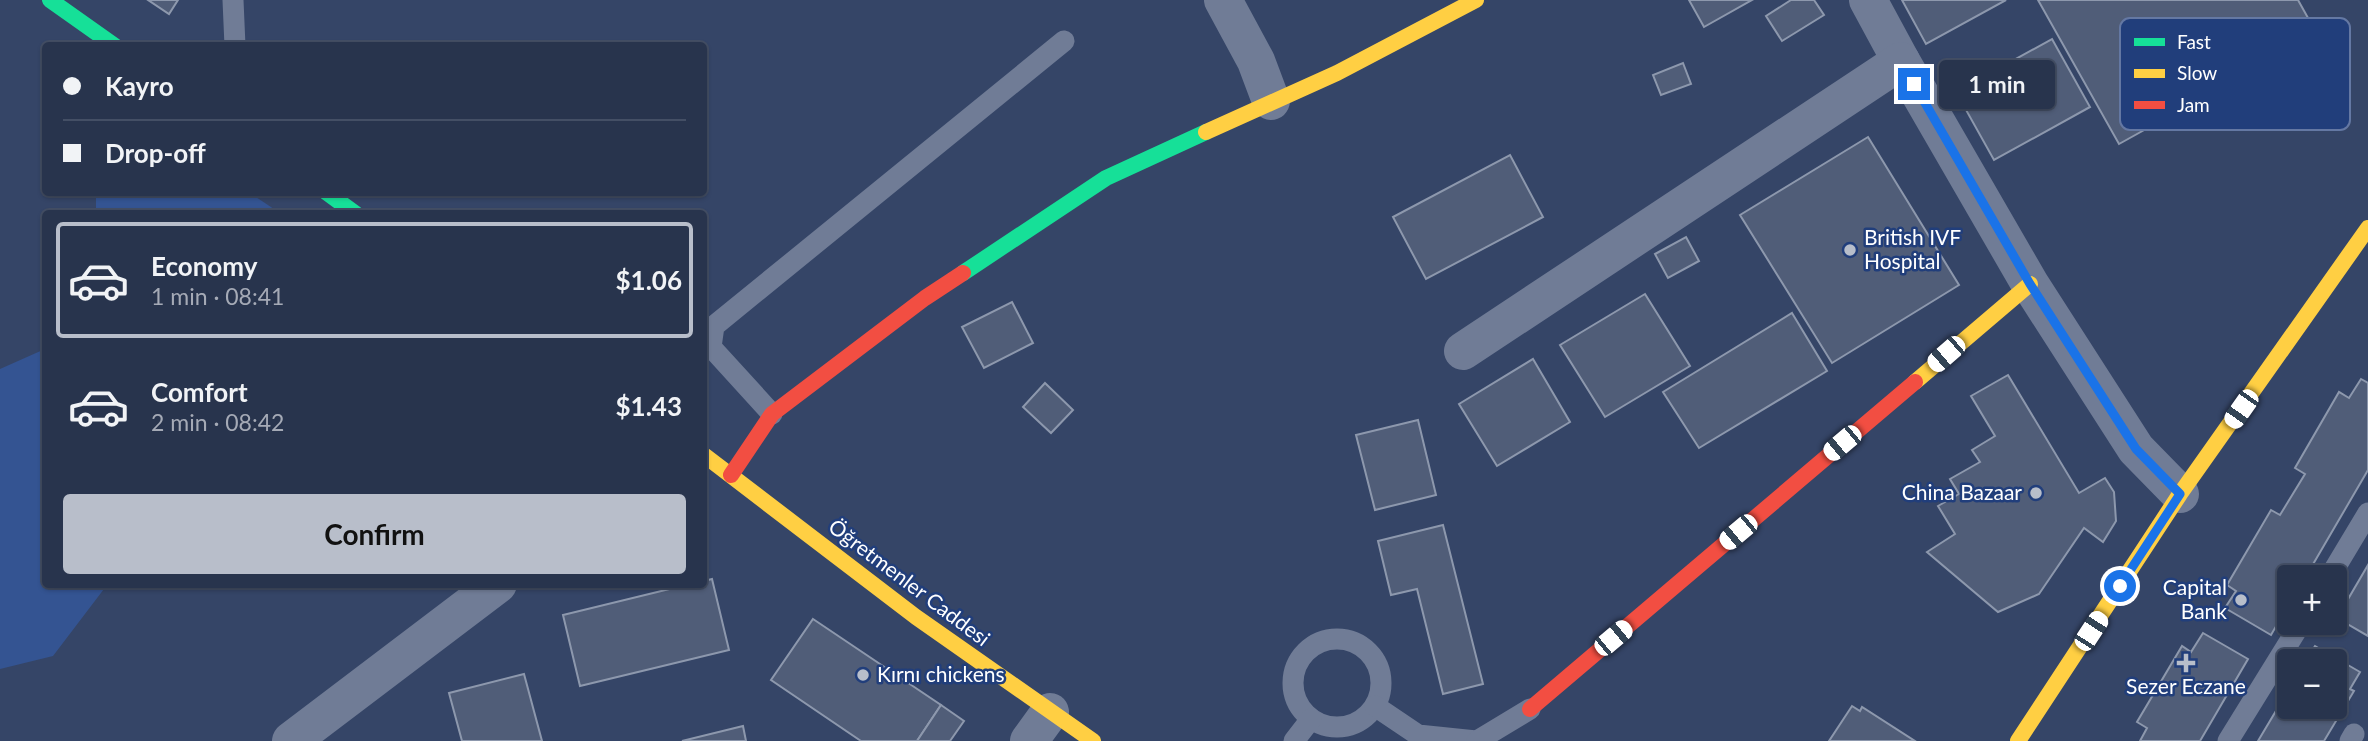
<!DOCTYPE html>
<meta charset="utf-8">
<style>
:root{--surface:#28344d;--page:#303c54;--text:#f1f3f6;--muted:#a5aab6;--line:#444f65;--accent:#b8beca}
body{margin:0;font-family:Lato,sans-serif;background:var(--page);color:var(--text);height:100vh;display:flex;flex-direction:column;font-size:26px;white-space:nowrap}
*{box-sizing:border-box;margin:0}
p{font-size:23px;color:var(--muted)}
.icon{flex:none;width:38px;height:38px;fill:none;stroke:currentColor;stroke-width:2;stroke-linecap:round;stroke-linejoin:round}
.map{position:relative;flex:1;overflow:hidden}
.sheet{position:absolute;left:42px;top:210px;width:665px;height:378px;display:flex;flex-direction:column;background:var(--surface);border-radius:7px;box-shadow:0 2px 5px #0004,0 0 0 2px var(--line)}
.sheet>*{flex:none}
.hud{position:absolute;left:42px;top:42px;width:665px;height:154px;border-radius:7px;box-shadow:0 2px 5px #0004,0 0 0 2px var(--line);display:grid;align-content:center;height:154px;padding:0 21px;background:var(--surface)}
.controls{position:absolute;left:2277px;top:565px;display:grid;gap:14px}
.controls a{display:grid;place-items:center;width:70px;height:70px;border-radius:7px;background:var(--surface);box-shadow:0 2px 5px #0004,0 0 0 2px var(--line);font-size:35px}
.end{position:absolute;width:32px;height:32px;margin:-16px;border:9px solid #1a73e8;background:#fff;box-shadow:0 0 0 4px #fff}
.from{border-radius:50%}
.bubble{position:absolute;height:49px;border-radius:7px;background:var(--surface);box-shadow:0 2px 5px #0004,0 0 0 2px var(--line);font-size:23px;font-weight:700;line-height:49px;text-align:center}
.car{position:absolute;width:21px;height:42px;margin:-21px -10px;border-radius:9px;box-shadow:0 0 5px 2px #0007;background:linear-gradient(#fff 24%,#345 0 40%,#fff 0 76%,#345 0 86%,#fff 0)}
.hud b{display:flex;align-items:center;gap:24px;height:66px;font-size:26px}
.hud b+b{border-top:2px solid var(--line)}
.hud i{width:18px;height:18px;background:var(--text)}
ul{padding:12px 0 0;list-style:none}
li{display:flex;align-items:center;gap:21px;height:116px;margin:0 14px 10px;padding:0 7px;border:4px solid transparent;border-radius:7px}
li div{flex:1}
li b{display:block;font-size:26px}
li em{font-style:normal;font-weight:700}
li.selected{border-color:var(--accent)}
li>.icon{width:63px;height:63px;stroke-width:1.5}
.primary-button{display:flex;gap:14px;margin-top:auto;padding:14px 21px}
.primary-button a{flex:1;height:80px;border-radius:7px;background:var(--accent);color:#111;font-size:28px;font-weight:700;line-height:80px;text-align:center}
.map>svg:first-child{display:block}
.green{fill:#345492}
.building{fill:#505d78;stroke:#8d98ad;stroke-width:2}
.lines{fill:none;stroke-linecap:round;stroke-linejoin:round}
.lane{stroke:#707c96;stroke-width:21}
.street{stroke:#707c96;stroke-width:38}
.fast{stroke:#16e098;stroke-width:16}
.slow{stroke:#ffcf43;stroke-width:16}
.jam{stroke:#f24e42;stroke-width:16}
.route{stroke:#1a73e8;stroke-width:9}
.poi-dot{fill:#b8beca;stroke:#213e7b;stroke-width:2.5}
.labels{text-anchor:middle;stroke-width:5;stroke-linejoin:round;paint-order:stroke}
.poi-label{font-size:21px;fill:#fff;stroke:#213e7b;text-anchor:start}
.street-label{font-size:21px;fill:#fff;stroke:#213e7b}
.key{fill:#213e7b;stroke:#6478a3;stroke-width:2}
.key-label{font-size:19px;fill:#fff}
</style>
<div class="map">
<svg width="2368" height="741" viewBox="0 0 2368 741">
<rect width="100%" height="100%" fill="#354567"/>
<!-- green -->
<g class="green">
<polygon points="96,193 250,193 280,213 96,213"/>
<polygon points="45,349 46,584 107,585 53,656 0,669 0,369"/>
</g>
<!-- building -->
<g class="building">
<polygon points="148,0 178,0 169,14"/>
<polygon points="1689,0 1752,0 1704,27"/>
<polygon points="1791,0 1814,0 1824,15 1782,41 1766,16"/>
<polygon points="1902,0 2006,0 1926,44"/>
<polygon points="2038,0 2298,0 2317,34 2119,144"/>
<polygon points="2052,39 2090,107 1994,160 1956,92"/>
<polygon points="1683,63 1691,84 1661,95 1653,75"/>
<polygon points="1868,137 1959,285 1832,363 1740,215"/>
<polygon points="1510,155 1543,217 1426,279 1393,217"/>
<polygon points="1686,237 1699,261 1668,278 1655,254"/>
<polygon points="1645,294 1690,366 1605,417 1560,345"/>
<polygon points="1012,302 1033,343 984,368 962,327"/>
<polygon points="1792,313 1827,371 1699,448 1663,392"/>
<polygon points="1533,359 1570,422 1497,466 1459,404"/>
<polygon points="2008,375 2079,493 2105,478 2114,492 2116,521 2103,542 2084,528 2039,594 1998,612 1927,552 1955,534 1938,506 1959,494 1950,479 1980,462 1972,450 1995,436 1971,396"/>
<polygon points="2361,379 2368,383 2368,470 2305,578 2289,578 2289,604 2271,635 2225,608 2236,591 2227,585 2271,510 2280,515 2305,474 2295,468 2339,392 2349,398"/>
<polygon points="1045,383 1073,410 1051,433 1023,407"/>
<polygon points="1418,420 1436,495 1375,510 1356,435"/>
<polygon points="1443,525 1483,684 1443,694 1417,589 1391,595 1378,541"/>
<polygon points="2368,565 2368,636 2337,618"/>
<polygon points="712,579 729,650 580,686 563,615 690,584 704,584 704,581"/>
<polygon points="813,619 941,705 917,741 861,741 771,680"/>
<polygon points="2203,633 2248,659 2200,741 2140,741 2147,728 2137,722 2182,646 2191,652"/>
<polygon points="2315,646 2360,672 2350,689 2354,691 2324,741 2258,741 2289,689 2289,707 2334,707 2334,662 2305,662"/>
<polygon points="524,674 542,741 462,741 449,693"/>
<polygon points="941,705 964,721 950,741 917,741"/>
<polygon points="1852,706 1860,711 1862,707 1915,741 1829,741"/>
<polygon points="743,726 746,741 682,741"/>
</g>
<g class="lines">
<!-- lane -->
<g class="lane">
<polyline points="233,0 235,46"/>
<polyline points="772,414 711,347 714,326 1064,41"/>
<polyline points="2329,578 2368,513"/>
<circle cx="1337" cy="683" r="44"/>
<polyline points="1375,706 1418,735 1476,741"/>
<polyline points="1294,741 1311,719"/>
<polyline points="1477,741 1530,709"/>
<polyline points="2228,741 2301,623"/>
<polyline points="2350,741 2354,734"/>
</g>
<!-- street -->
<g class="street">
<polyline points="1223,0 1256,61 1271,101"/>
<polyline points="1868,0 1901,61 2030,284 2136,449 2180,494"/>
<polyline points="1463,351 1901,61"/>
<polyline points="291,741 498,584"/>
<polyline points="1029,741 1050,712"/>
</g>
<!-- fast -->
<g class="fast">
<polyline points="50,0 115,46"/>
<polyline points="326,192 356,214"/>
<polyline points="963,273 1106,178 1206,132"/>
</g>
<!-- slow -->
<g class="slow">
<polyline points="1206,132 1337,73 1476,0"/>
<polyline points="1915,382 2030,284"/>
<polyline points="704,455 916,617 1093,741"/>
<polyline points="2018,741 2180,494 2368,228"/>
</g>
<!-- jam -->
<g class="jam">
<polyline points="731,475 772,414 925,298 963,273"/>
<polyline points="1530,709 1915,382"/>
</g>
</g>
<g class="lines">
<!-- route -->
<polyline class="route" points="1914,84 2030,284 2136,449 2180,494 2120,586"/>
</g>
<!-- markers -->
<g class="poi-dot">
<circle cx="1850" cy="250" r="7"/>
<circle cx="2036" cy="493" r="7"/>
<circle cx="2241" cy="600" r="7"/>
<path d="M2182.5 652.5h7v7h7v7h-7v7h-7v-7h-7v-7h7z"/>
<circle cx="863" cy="675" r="7"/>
</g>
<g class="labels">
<!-- poi labels -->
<g class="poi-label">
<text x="1864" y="245">British IVF<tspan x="1864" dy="24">Hospital</tspan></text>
<text x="2022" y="500" text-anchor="end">China Bazaar</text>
<text x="2227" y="595" text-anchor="end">Capital<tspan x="2227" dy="24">Bank</tspan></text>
<text x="877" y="682">Kırnı chickens</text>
<text x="2186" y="694" text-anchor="middle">Sezer Eczane</text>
</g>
<!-- street labels -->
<g class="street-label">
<text transform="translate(909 583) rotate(37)" y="7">Öğretmenler Caddesi</text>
</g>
</g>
<!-- legend -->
<rect x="2120" y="18" width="230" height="112" rx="10" class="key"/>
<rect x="2134" y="38" width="31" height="8" fill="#16e098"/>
<rect x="2134" y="69" width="31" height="9" fill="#ffcf43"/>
<rect x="2134" y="101" width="31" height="8" fill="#f24e42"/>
<g class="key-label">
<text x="2177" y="49">Fast</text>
<text x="2177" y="80">Slow</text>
<text x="2177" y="112">Jam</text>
</g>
</svg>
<div class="controls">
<a>+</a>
<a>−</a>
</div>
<i class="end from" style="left:2120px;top:586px"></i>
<i class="end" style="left:1914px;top:84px"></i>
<div class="bubble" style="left:1939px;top:60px;width:116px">1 min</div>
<i class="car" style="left:1946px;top:354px;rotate:229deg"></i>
<i class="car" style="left:2241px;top:409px;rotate:215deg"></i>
<i class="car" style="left:1842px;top:443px;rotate:230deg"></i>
<i class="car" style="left:1738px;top:532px;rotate:230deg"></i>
<i class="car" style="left:2091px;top:631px;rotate:33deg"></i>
<i class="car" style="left:1613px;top:638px;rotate:50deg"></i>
<div class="hud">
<b><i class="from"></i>Kayro</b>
<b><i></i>Drop-off</b>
</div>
<section class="sheet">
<ul>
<li class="selected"><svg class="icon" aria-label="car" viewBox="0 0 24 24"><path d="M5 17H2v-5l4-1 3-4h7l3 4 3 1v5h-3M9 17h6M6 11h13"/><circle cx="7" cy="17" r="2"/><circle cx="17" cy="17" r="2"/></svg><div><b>Economy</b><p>1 min · 08:41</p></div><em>$1.06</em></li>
<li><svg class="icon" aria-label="car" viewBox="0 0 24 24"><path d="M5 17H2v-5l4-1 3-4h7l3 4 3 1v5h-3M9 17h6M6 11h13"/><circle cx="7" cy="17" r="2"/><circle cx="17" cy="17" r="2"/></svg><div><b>Comfort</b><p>2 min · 08:42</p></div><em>$1.43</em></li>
</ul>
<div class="primary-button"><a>Confirm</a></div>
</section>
</div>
